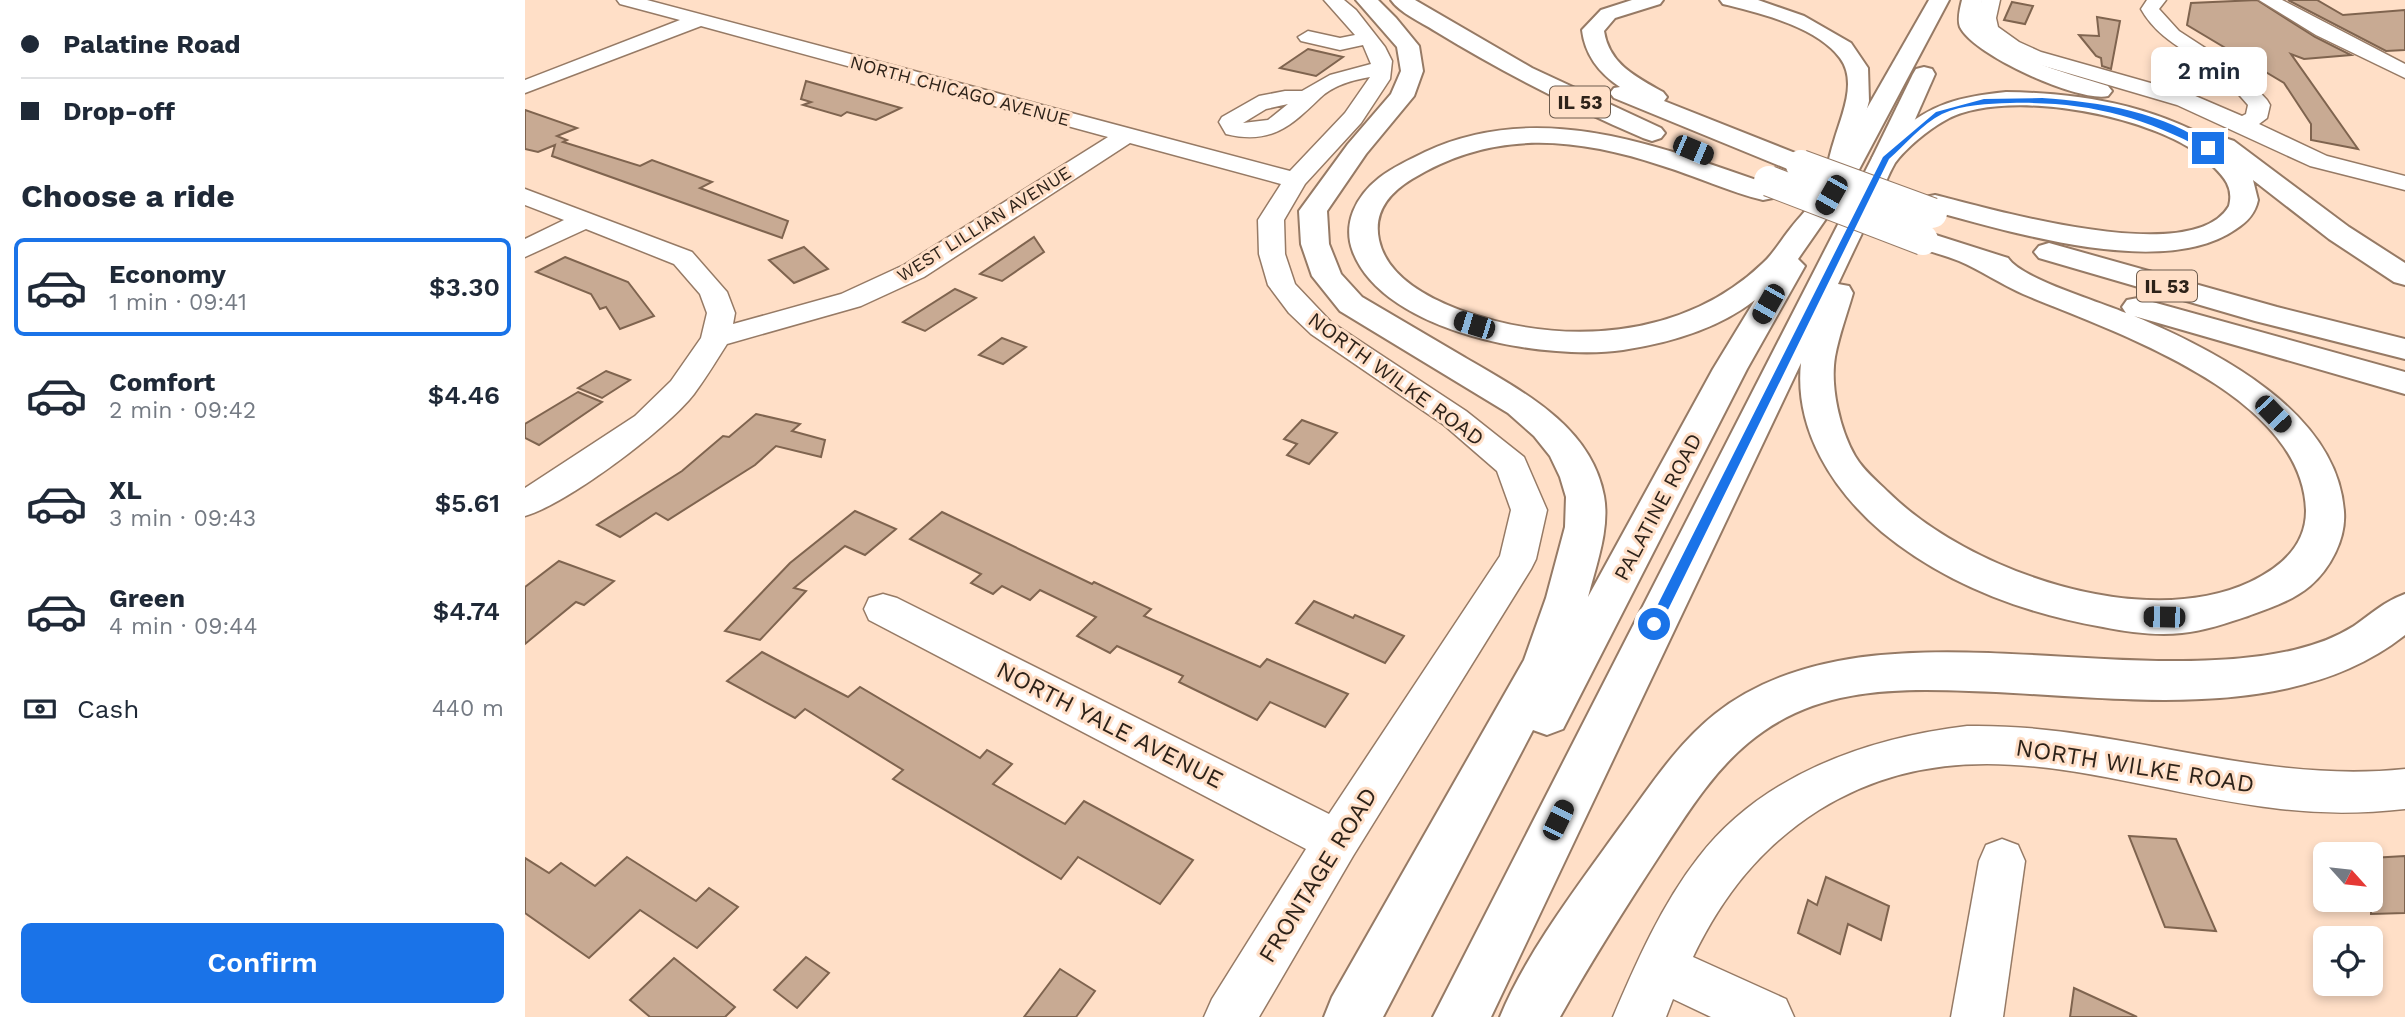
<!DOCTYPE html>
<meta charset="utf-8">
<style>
:root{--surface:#fff;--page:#f6f6f7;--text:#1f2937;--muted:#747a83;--line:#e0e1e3;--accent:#1a73e8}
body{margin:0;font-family:"Work Sans",sans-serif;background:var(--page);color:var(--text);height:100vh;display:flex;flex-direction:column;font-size:26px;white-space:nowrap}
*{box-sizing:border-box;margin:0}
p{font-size:23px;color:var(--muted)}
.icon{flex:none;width:38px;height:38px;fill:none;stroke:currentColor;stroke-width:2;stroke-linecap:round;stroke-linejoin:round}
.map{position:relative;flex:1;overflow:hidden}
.panel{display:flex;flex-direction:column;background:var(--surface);width:525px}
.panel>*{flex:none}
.guide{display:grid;align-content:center;height:154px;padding:0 21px;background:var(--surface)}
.needle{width:46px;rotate:117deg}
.fabs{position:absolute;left:1788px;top:842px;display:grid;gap:14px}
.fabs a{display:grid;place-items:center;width:70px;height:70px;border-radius:10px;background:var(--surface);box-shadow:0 4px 10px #0003;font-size:35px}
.end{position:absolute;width:32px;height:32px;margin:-16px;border:9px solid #1a73e8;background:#fff;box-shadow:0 0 0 4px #fff}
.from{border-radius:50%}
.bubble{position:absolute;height:49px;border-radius:10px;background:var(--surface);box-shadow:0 4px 10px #0003;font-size:23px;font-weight:600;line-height:49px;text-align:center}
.car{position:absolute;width:21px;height:42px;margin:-21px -10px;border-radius:9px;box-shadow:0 0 5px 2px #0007;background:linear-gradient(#222 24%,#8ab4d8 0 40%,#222 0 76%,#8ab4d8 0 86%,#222 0)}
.guide b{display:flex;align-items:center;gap:24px;height:66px;font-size:26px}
.guide b+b{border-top:2px solid var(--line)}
.guide i{width:18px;height:18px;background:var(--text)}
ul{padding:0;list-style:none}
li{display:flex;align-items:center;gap:21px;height:98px;margin:0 14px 10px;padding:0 7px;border:4px solid transparent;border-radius:10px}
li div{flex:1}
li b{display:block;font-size:26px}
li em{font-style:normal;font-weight:600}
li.active{border-color:var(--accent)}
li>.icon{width:63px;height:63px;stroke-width:1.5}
h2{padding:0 21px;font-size:32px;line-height:84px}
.pay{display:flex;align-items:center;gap:18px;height:77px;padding:0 21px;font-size:26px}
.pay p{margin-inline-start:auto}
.cta{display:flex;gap:14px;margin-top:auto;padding:14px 21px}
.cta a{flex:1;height:80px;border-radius:10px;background:var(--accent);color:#fff;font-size:28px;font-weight:600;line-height:80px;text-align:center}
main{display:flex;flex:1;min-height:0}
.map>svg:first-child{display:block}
.building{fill:#c8aa93;stroke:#7f644f;stroke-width:2}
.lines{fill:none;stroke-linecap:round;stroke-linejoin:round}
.minor-casing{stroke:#967a65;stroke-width:3}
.major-casing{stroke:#967a65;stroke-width:4}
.highway-casing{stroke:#967a65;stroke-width:4}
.minor{fill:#fff;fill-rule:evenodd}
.major{fill:#fff;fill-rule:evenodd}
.highway{fill:#fff;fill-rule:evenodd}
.highway-bridge-far1-casing{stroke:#967a65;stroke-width:24;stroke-linecap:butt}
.highway-bridge-casing{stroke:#967a65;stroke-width:32;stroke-linecap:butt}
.highway-bridge-far1{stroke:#fff;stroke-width:23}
.highway-bridge{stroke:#fff;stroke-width:30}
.route{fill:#1a73e8}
.labels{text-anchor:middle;stroke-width:6;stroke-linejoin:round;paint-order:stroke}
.far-street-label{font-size:18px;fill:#2d2219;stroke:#ffdfc7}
.shield{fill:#ffdfc7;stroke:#6c5b4d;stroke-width:2}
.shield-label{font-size:19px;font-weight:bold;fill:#2d2219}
.street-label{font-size:21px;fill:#2d2219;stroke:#ffdfc7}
.near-street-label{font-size:24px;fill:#2d2219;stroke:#ffdfc7}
</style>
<main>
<section class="panel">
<div class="guide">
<b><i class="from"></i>Palatine Road</b>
<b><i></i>Drop-off</b>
</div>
<h2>Choose a ride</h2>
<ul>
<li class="active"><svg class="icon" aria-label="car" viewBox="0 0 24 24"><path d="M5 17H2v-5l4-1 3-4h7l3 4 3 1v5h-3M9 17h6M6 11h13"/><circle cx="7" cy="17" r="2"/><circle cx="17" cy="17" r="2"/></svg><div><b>Economy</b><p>1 min · 09:41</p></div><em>$3.30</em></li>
<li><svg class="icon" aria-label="car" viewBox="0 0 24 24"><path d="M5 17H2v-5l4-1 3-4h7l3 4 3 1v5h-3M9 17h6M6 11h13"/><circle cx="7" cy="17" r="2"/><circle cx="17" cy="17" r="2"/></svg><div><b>Comfort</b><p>2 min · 09:42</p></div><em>$4.46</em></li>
<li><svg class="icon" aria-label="car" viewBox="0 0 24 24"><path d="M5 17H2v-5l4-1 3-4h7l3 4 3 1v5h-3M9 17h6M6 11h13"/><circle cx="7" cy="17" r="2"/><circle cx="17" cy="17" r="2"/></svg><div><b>XL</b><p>3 min · 09:43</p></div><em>$5.61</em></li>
<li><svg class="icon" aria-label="car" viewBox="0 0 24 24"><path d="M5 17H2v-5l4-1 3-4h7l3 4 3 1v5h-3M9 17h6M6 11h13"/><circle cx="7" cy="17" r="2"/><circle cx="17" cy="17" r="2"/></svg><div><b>Green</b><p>4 min · 09:44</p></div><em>$4.74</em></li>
</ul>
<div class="pay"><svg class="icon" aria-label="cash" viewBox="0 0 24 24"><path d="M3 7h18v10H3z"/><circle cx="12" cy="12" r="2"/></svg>Cash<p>440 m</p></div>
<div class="cta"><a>Confirm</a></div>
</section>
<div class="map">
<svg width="1880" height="1017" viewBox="0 0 1880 1017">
<rect width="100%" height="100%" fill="#ffdfc7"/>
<!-- building -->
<g class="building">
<polygon points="1732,0 1790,37 1826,55 1779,59 1766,54 1833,149 1786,140 1786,124 1759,83 1662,25 1666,3"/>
<polygon points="1763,0 1792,0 1818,15 1880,10 1880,50 1861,51"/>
<polygon points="1487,2 1508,6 1500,24 1479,20"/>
<polygon points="1572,17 1595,21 1586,69 1577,66 1576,58 1571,56 1554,35 1574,36"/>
<polygon points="783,49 818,57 791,76 755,68"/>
<polygon points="281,81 376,108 351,120 322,112 316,116 278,105 286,102 276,99"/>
<polygon points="0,110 52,128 32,136 42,140 38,142 115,166 127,160 187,182 175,188 263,221 257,238 27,156 30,145 13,152 0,149"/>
<polygon points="509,237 519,252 477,281 455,274"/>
<polygon points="279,247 303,269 269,283 244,260"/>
<polygon points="40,257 103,282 129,316 95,329 81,307 75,309 66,294 11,272"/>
<polygon points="430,289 451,298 400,331 378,322"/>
<polygon points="477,338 501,347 478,364 454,355"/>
<polygon points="81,371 105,380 77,398 53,388"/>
<polygon points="53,392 77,402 14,445 0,438 0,424"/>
<polygon points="231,414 275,424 267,431 300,440 296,457 251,446 230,465 143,520 131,513 95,537 72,525 157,471 198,436 204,437"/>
<polygon points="777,420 812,433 784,464 762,455 772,444 759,439"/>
<polygon points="330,511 371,529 340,555 320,546 269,588 281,591 235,640 200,631 265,563"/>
<polygon points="417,512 567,584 569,582 626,609 619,616 735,667 742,659 823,694 800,727 745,702 732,720 654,682 658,676 592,646 585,653 552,636 571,617 515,590 505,600 477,586 468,594 446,583 456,574 385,539"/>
<polygon points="34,561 89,581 59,605 51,602 0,644 0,587"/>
<polygon points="789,601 828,618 830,615 879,636 860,663 771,623"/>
<polygon points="237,652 323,697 335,687 455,758 462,750 487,764 468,784 540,824 559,801 668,860 635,904 553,857 536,879 368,779 378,770 280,709 270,718 202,681"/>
<polygon points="1604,836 1651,839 1691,931 1640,927"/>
<polygon points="1880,856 1880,913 1846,914 1846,858"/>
<polygon points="102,857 171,901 184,888 213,907 172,948 115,910 64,958 0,913 0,858 24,873 36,863 70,886"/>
<polygon points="1301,877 1364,906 1356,940 1323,924 1315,954 1273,933 1283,900 1292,905"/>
<polygon points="281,957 304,973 272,1008 249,990"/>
<polygon points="149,958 210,1007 200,1017 125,1017 105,1000"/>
<polygon points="535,969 570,991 551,1017 499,1017"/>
<polygon points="1549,988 1612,1017 1545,1017"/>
</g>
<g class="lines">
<defs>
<g id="minor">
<path d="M92 0H122L765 171 820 113 845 77C828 80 808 85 795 98 766 126 746 145 701 134L694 122 697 117 734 96 760 91H777L805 75 846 64 838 45 815 50 776 41 773 37 783 31 815 38 830 35 799 0H819L831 10 860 47 867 61 865 79 836 123 780 184 759 220 760 254 770 284 806 322 941 411 999 457 1022 510 1011 559 1006 569 828 856 734 1017H679L687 999 781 849 344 620 339 609 344 598 358 594 372 598 804 814 975 556 986 510 972 471 919 425 786 334 764 313 743 285 734 254 733 220 756 184 605 143 399 277 336 306 202 344C191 361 181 378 169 394 142 429 42 504 0 516V488L110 416 146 381 176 338 182 313 175 294 149 264 61 229 0 257V239L39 220 0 205V189L167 252 202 292 210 313 208 324 316 294 379 265 583 137 176 26 0 93V80L155 20 95 4ZM763 104 743 120 718 123 741 109Z"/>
<path d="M1457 0H1475L1471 18 1473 27 1494 42 1516 52 1668 95 1717 116 1721 114 1723 105C1712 92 1701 80 1688 70 1661 50 1633 39 1616 9L1622 0H1641L1634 9 1654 31 1714 70 1742 100 1745 105 1742 118 1734 124 1802 156 1880 176V190L1785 166 1652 105 1502 61C1473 47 1444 38 1457 0Z"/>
<polygon points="1734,0 1757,0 1880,64 1880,78 1791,35"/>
<path d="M1442 726C1592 723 1728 785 1880 769V809C1835 814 1792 814 1748 808 1593 789 1442 718 1294 810 1236 847 1198 895 1168 957L1261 999 1269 1017H1186L1148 999 1141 1017H1088C1111 963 1137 904 1173 858 1236 775 1342 738 1442 726Z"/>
<polygon points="1477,839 1493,845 1500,861 1478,1017 1426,1017 1454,861 1461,845"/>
</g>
<g id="major">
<polygon points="1404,0 1424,0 1321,194 1317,200 1307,202 1297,200 1293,194"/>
<polygon points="1399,67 1407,69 1410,74 1373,158 1369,163 1360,166 1351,163 1347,158 1388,74 1391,69"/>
</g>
<g id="highway">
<path d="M831 0H853L871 18 894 46 898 71 889 96 841 154 802 211 804 244 816 274 837 297C871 317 905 337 939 357 995 390 1066 425 1079 496 1085 529 1071 565 1063 597L1188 369 1230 300C1193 329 1144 343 1098 350 1022 361 860 334 828 252 817 224 831 196 854 178 868 167 884 160 900 152 1015 98 1136 147 1248 186L1252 192 1248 198 1238 200C1204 192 1171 176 1138 166 1050 137 969 129 887 179 864 193 848 212 854 240 862 277 903 298 935 310 1036 347 1158 340 1238 263 1249 253 1256 240 1265 229 1274 217 1285 207 1292 195 1301 178 1303 159 1309 141 1316 116 1333 82 1315 58 1291 26 1234 13 1198 4L1195 0H1233L1279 16 1326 43 1343 68 1344 101 1321 190 1273 259 1280 266 1222 369 1038 729 1022 735 1008 730 858 1017H799L807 997 999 660 1021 598 1040 527 1041 497 1035 477 1025 456 1009 436 983 413 815 311 787 276 776 244 774 211 823 144 866 94 876 71 872 47Z"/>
<path d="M866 0H890L1007 68 1136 128 1140 133 1136 138 1127 141 1118 138C1046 107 977 72 910 31 896 22 875 13 866 0Z"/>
<path d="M1107 0H1138L1135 4 1090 18 1079 31C1084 64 1111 77 1138 92L1142 97 1139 101 1283 158 1287 164 1283 170 1274 172 1265 170 1089 98 1085 93 1089 88 1095 87C1074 73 1060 55 1057 30L1076 10Z"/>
<path d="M1437 0H1457L1456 26C1481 59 1545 74 1583 86L1587 91 1583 96C1555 103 1448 55 1435 27 1432 19 1435 8 1437 0Z"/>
<path d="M1481 92C1555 93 1626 105 1690 142L1700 138 1709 141 1824 227 1880 263V285L1869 282 1804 239 1728 180 1733 200C1730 214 1722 222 1711 229 1637 281 1481 230 1400 209L1396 203 1400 197 1410 195C1467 209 1668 269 1704 206 1709 187 1699 177 1686 164 1638 116 1479 85 1419 121 1403 130 1381 148 1370 163 1363 175 1358 189 1352 202 1339 229 1326 256 1313 284L1324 286 1328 293C1322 314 1314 335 1310 357 1305 387 1315 430 1330 456 1338 470 1352 481 1363 492 1443 571 1618 632 1725 582 1755 568 1781 546 1781 511 1778 393 1586 331 1498 294 1476 284 1455 270 1434 261 1419 255 1403 251 1388 246L1384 240 1388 234 1398 231 1483 258C1497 279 1573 301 1601 313L1597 307 1602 300 1613 298 1880 372V394L1609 316C1690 350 1813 412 1819 512 1821 539 1805 569 1785 586 1767 601 1745 608 1723 616 1702 623 1679 631 1657 633 1631 636 1603 632 1578 627 1498 613 1420 584 1357 532 1308 490 1269 430 1276 363L966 1017H908L1347 158C1353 149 1363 142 1371 135 1406 103 1435 97 1481 92Z"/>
<polygon points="1524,243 1752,307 1880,339 1880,359 1730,321 1514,258 1509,252 1514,246"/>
<path d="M1880 594V635C1762 728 1584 695 1444 691 1364 688 1287 689 1223 743 1188 772 1163 812 1138 850 1102 905 1067 960 1035 1017H975C1001 953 1054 884 1095 827 1124 788 1151 745 1190 714 1340 596 1589 691 1769 650 1790 645 1810 638 1829 626 1846 614 1860 601 1880 594Z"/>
</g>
</defs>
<!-- minor casing -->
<use href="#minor" class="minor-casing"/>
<!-- major casing -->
<use href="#major" class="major-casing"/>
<!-- highway casing -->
<use href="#highway" class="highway-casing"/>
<!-- minor -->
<use href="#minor" class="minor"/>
<!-- major -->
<use href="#major" class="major"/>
<!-- highway -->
<use href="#highway" class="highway"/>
<defs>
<polyline id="highway-bridge-far1" points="1274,164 1281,167"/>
<g id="highway-bridge">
<polyline points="1276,165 1407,213"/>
<polyline points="1244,181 1398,240"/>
</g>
</defs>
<!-- highway-bridge-far1 casing -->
<use href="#highway-bridge-far1" class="highway-bridge-far1-casing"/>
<!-- highway-bridge casing -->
<use href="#highway-bridge" class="highway-bridge-casing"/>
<!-- highway-bridge-far1 -->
<use href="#highway-bridge-far1" class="highway-bridge-far1"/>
<!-- highway-bridge -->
<use href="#highway-bridge" class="highway-bridge"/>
</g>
<!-- route -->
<path class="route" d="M1517 98C1574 102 1641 112 1687 148L1680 150C1616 115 1559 101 1485 103 1463 104 1438 104 1417 114 1397 124 1380 145 1364 159L1136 624 1134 627H1125L1123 624 1358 157 1411 112 1459 99Z"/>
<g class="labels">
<!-- far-street labels -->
<g class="far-street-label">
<text transform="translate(435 91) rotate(15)" y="6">NORTH CHICAGO AVENUE</text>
<text transform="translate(459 224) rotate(-32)" y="6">WEST LILLIAN AVENUE</text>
</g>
<!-- shield labels -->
<g class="shield">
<rect x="1025" y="86.5" width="60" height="31" rx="5"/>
<rect x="1612" y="270.5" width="60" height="31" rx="5"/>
</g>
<g class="shield-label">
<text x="1055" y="109">IL 53</text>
<text x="1642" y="293">IL 53</text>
</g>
<!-- street labels -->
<g class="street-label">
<text transform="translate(871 379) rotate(36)" y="7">NORTH WILKE ROAD</text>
<text transform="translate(1133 507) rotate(-62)" y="7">PALATINE ROAD</text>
</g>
<!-- near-street labels -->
<g class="near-street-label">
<text transform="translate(585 725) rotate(27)" y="8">NORTH YALE AVENUE</text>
<text transform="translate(1610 766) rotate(9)" y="8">NORTH WILKE ROAD</text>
<text transform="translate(793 875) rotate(-58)" y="8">FRONTAGE ROAD</text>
</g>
</g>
</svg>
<div class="fabs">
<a><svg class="needle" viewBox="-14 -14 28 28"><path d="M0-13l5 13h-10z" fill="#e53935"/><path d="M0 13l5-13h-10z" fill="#747a83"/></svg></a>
<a><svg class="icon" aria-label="locate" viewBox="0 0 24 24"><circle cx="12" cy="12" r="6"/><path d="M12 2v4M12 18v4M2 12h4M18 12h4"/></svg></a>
</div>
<i class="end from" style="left:1129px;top:624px"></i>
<i class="end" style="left:1683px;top:148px"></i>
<div class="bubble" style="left:1626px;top:47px;width:116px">2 min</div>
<i class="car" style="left:1168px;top:150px;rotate:113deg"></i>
<i class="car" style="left:1306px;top:195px;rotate:210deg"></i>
<i class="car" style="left:1243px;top:304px;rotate:210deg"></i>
<i class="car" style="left:949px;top:325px;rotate:287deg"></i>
<i class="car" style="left:1748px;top:414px;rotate:136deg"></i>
<i class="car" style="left:1639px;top:617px;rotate:271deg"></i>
<i class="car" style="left:1033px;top:820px;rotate:26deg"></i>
</div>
</main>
